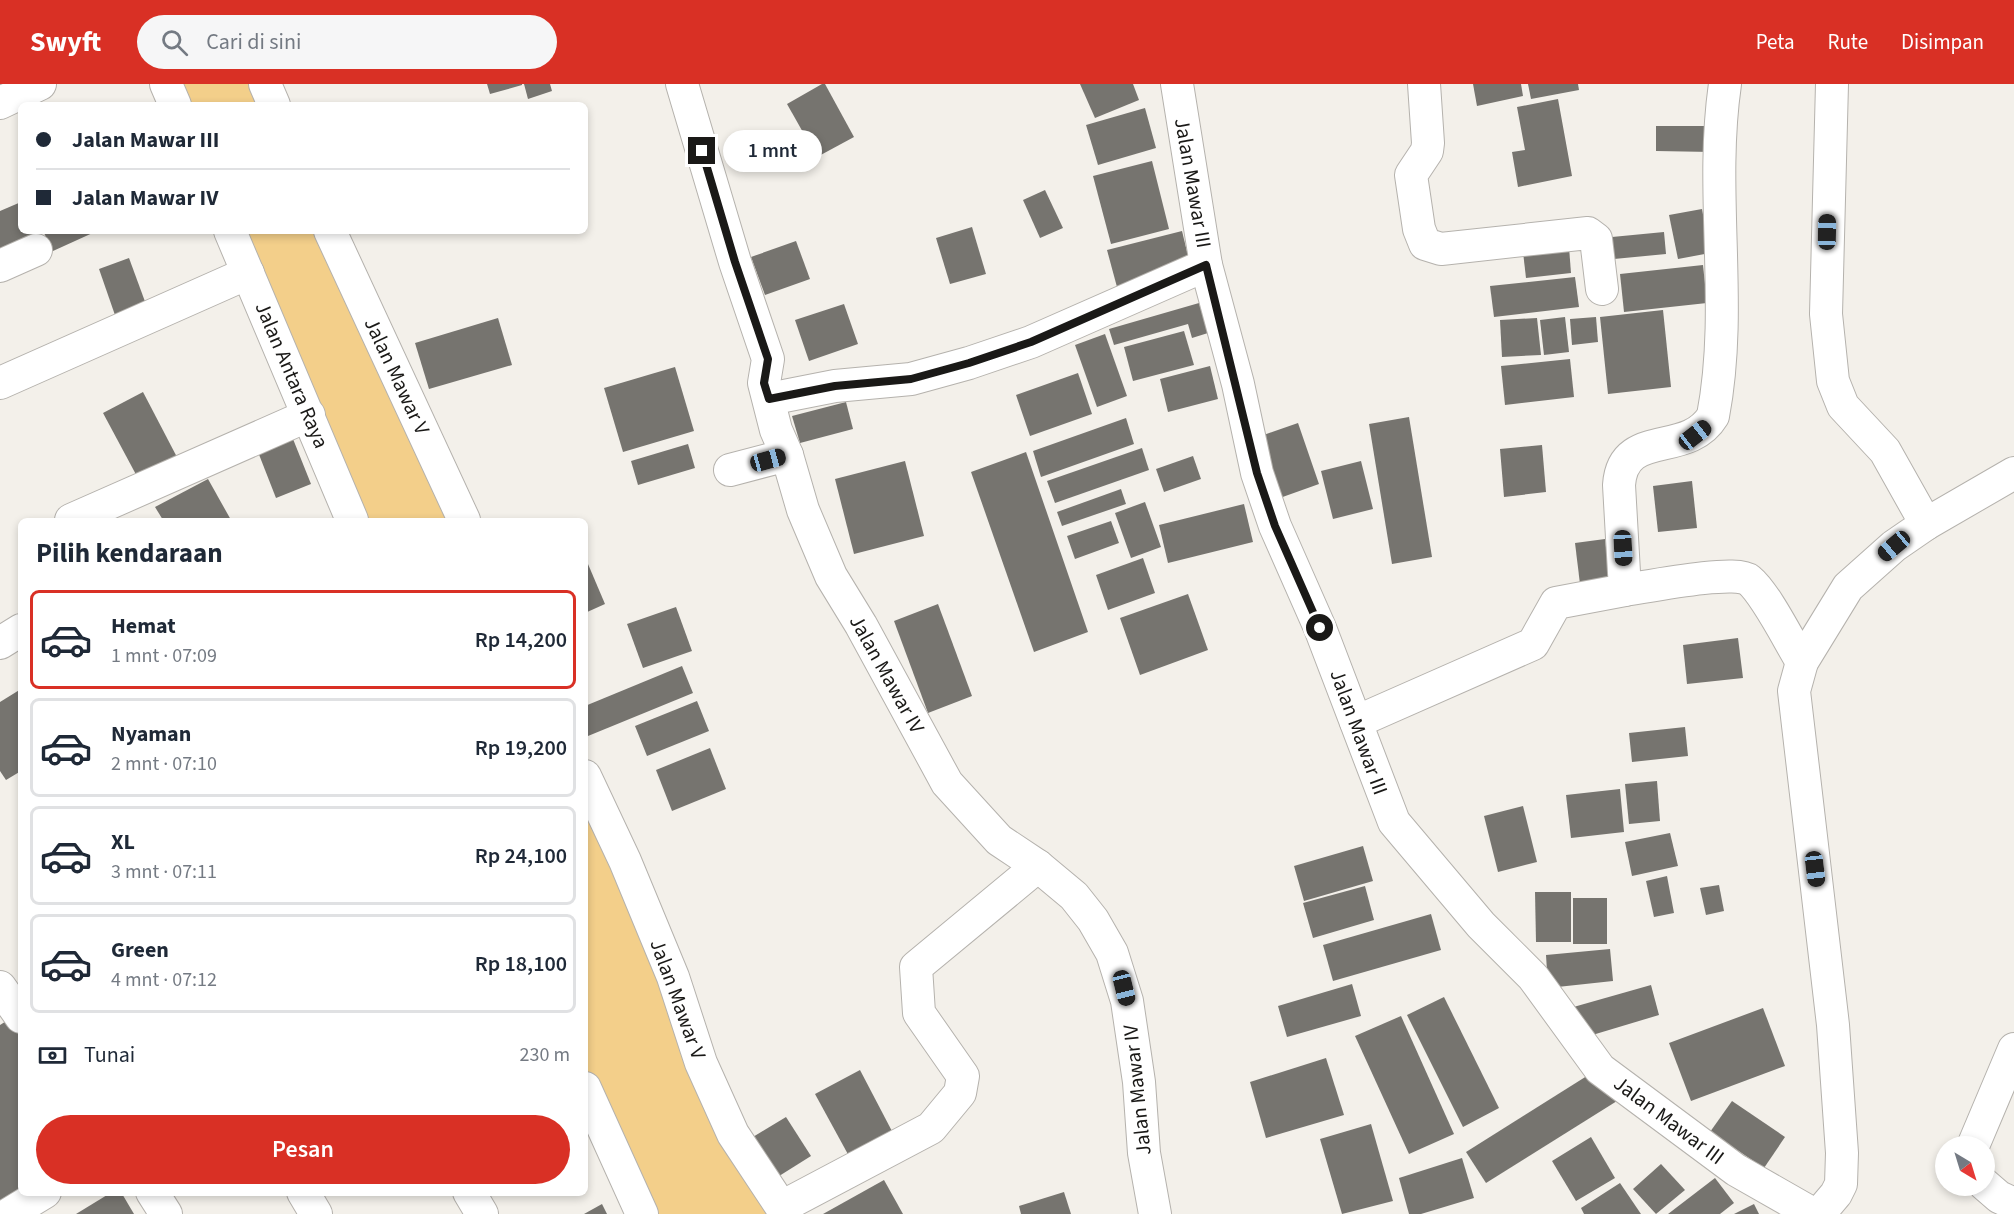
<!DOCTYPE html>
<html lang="id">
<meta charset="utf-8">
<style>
:root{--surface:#fff;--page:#f6f6f7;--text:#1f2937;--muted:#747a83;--line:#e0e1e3;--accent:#d93025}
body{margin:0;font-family:"Source Sans 3",sans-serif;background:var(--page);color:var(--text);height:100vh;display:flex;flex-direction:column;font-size:22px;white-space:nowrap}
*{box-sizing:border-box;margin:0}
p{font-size:20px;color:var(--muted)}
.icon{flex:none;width:33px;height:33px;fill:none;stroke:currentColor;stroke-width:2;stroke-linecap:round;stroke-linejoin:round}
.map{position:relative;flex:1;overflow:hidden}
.panel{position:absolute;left:18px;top:434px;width:570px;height:678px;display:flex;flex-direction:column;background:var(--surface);border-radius:9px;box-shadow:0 3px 9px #0003}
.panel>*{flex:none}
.top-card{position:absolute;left:18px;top:18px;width:570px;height:132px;border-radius:9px;box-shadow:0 3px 9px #0003;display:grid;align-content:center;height:132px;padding:0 18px;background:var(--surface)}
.needle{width:39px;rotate:142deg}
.fabs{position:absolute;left:1935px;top:1052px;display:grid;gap:12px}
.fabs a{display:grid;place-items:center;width:60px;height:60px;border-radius:50%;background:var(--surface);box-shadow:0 3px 9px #0003;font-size:30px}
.end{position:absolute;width:27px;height:27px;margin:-14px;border:8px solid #1a1917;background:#fff;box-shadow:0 0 0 3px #fff}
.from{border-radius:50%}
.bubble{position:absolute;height:42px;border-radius:21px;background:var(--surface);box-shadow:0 3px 9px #0003;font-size:20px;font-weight:600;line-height:42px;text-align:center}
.car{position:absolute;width:18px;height:36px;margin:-18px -9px;border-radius:8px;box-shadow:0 0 4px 2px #0007;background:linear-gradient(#222 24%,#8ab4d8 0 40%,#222 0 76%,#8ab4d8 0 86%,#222 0)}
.top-card b{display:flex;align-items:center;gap:21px;height:57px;font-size:22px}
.top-card b+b{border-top:2px solid var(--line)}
.top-card i{width:15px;height:15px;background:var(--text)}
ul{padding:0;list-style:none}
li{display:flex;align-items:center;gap:18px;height:99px;margin:0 12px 9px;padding:0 6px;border:3px solid var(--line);border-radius:9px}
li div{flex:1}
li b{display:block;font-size:22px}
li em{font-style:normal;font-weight:600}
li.active{border-color:var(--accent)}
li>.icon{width:54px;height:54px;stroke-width:1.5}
h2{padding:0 18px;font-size:27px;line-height:72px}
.pay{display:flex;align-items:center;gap:15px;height:66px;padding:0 18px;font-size:22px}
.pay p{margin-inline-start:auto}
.cta{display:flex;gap:12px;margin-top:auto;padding:12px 18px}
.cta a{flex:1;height:69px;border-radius:36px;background:var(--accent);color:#fff;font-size:24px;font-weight:600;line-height:69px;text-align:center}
header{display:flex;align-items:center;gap:36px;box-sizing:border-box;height:84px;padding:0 30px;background:var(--accent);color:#fff}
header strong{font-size:28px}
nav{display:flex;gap:33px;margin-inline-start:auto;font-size:21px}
.search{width:420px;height:54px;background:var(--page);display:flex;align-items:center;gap:15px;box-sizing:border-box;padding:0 21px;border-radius:33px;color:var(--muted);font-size:22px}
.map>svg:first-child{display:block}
.water{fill:#f3cf8a}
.building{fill:#76746f}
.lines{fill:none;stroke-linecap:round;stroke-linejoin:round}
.minor-casing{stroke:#b5b2ad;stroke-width:34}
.minor{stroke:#fff;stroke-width:32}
.route{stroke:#1a1917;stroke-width:8}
.labels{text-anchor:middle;stroke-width:4.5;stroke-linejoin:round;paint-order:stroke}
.street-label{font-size:21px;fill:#1a1917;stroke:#fff}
</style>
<header>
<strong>Swyft</strong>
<div class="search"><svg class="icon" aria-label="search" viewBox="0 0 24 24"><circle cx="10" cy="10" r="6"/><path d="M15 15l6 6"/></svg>Cari di sini</div>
<nav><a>Peta</a><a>Rute</a><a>Disimpan</a></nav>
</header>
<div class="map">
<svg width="2014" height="1130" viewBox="0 0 2014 1130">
<rect width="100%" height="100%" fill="#f3f0ea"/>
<!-- water -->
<g class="water">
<polygon points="166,0 265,0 274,21 175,21"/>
<polygon points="230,147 330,147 464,436 351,436"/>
<polygon points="585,692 786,1130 642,1130 585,1005"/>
</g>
<!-- building -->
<g class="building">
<polygon points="487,0 522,0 522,1 490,10"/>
<polygon points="524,0 550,0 552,7 528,15"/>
<polygon points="822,0 825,0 854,53 817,73 787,20"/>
<polygon points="1080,0 1133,0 1139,16 1095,34"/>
<polygon points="1473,0 1521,0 1523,12 1477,22"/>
<polygon points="1528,0 1578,0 1579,6 1531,15"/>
<polygon points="1558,15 1572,92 1518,103 1512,68 1525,66 1517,23"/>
<polygon points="1145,24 1156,64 1098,81 1086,41"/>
<polygon points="1656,42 1713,42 1712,68 1656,67"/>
<polygon points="1152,77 1169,145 1111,160 1093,92"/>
<polygon points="1045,106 1063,144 1040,154 1023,116"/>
<polygon points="21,118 21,147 34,147 37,154 0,170 0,127"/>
<polygon points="1702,125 1710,169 1678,175 1669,131"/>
<polygon points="972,143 986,190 950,200 936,154"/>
<polygon points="43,147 97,147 53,167"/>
<polygon points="1182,147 1191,184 1117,203 1107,166"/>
<polygon points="1664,148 1666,170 1614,175 1612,153"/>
<polygon points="796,157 810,195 765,211 751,173"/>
<polygon points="1569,163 1571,189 1526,194 1523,168"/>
<polygon points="129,174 147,223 116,234 99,185"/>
<polygon points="1703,181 1707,219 1624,228 1620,190"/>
<polygon points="1575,193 1579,223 1494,233 1490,202"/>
<polygon points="1199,219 1208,249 1192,254 1188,240 1114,261 1109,245"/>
<polygon points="844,220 858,260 809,277 795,236"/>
<polygon points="1663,226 1671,303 1608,310 1600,233"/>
<polygon points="1565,233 1569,268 1544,271 1540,236"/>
<polygon points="1596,233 1598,258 1572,261 1570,235"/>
<polygon points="498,234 512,281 429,305 415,259"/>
<polygon points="1537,234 1541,271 1502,273 1500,236"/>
<polygon points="1184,247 1194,281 1133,297 1124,263"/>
<polygon points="1105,250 1127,312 1097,323 1075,261"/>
<polygon points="1570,275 1574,313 1505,321 1501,282"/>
<polygon points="1210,282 1218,315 1168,328 1160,295"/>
<polygon points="675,283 694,347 623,368 604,304"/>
<polygon points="1078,289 1092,330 1030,352 1016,311"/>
<polygon points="143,308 179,377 140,398 103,329"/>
<polygon points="846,318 853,345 800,359 792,332"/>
<polygon points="1409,333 1432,473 1392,480 1369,340"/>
<polygon points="1126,334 1134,360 1041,393 1033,367"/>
<polygon points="1298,339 1319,400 1277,415 1255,354"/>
<polygon points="293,355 311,400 276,414 258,368"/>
<polygon points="688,360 695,384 638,401 631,377"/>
<polygon points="1542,361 1546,408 1504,413 1500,365"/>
<polygon points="1142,364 1149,386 1055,419 1047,397"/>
<polygon points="1026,368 1088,548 1034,568 971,388"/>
<polygon points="1193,372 1201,395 1164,408 1156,385"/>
<polygon points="905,377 924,452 854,470 835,395"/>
<polygon points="1361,377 1373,425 1333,435 1321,387"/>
<polygon points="208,395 231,436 163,436 155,423"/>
<polygon points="1692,397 1697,444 1658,448 1653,402"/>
<polygon points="1121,405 1126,420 1062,442 1057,428"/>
<polygon points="1145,418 1161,463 1131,474 1115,429"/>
<polygon points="1244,420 1253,458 1168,479 1159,441"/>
<polygon points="1111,437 1119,459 1075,475 1067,452"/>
<polygon points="1605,455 1610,497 1580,500 1575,459"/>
<polygon points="585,473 605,520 585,529"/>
<polygon points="1143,474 1155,509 1108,526 1096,491"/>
<polygon points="1188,510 1208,566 1140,591 1120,534"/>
<polygon points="938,520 972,612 928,629 894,537"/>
<polygon points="676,523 692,567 643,584 627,540"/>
<polygon points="1738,554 1743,594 1687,600 1683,561"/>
<polygon points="682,582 693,609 588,652 585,645 585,622"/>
<polygon points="21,605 21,687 6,696 0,687 0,618"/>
<polygon points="697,617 709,647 647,672 635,642"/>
<polygon points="1685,643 1688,672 1632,678 1629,649"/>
<polygon points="710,664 726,705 672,727 656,686"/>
<polygon points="1657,697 1660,737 1629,740 1625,700"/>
<polygon points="1620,705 1624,748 1571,754 1566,711"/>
<polygon points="1523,722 1537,778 1498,788 1484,732"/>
<polygon points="1670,749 1678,782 1632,792 1625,758"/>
<polygon points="1363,762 1373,797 1304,817 1294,782"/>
<polygon points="1667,792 1674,829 1654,833 1646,797"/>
<polygon points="1719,801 1724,827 1706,831 1700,804"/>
<polygon points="1365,802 1374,836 1313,854 1303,819"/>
<polygon points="1535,808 1571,808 1571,858 1536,858"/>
<rect x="1573" y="814" width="34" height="46"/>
<polygon points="1431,830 1441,866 1333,897 1323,861"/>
<polygon points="1610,865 1613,897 1548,904 1546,871"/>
<polygon points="1352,900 1361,932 1287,953 1278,922"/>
<polygon points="1651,901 1659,931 1579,955 1570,924"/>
<polygon points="1444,913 1499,1024 1463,1043 1407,931"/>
<polygon points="1763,924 1785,982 1691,1017 1669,959"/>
<polygon points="16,931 21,939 21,1105 0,1118 0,941"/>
<polygon points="1401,932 1454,1050 1409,1070 1355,952"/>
<polygon points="1326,974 1344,1031 1266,1054 1250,998"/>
<polygon points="1598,985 1617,1017 1486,1099 1466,1068"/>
<polygon points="860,986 894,1051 850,1074 815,1010"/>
<polygon points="1732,1017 1785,1053 1764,1084 1710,1048"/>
<polygon points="786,1033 811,1072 768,1099 743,1059"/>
<polygon points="1371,1040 1393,1117 1342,1130 1320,1055"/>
<polygon points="1591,1053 1615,1094 1576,1117 1552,1077"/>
<polygon points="1462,1074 1474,1114 1421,1130 1409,1130 1399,1094"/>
<polygon points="1661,1080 1685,1106 1656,1130 1633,1105"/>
<polygon points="1715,1094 1734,1119 1720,1130 1668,1130"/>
<polygon points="884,1096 903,1130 823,1130"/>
<polygon points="1620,1099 1641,1130 1584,1130 1581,1124"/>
<polygon points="112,1108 121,1108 134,1130 76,1130"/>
<polygon points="1064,1108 1071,1130 1021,1130 1019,1122"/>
<polygon points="602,1120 607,1130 584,1130"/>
<polygon points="1754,1120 1759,1130 1734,1130"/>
</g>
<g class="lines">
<defs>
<g id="minor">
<polyline points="166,0 175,21"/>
<polyline points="265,0 274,21"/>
<polyline points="682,0 735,178 768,275 764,299 776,346 787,371 803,426 831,492 861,541 947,699 999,756 1038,782 1074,812 1093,836 1112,869 1127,917 1139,998 1144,1069 1155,1130"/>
<polyline points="1177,0 1206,181 1238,300 1257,389 1275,442 1320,544 1394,738 1481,841 1533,893 1600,985 1736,1086 1813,1130"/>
<polyline points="1424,0 1428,59 1427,67 1411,91 1419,145 1425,160 1441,165 1588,149 1596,155 1602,205"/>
<polyline points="0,19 40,0"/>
<polyline points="230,147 352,436"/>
<polyline points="330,147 464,436"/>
<polyline points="0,182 36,166"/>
<polyline points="0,299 248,189"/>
<polyline points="769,315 835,302 911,295 969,279 1031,258 1206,181"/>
<polyline points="730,386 787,371"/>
<polyline points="71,436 309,331"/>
<polyline points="1926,440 2014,389"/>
<path d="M1625 506C1646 503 1735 485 1749 496 1766 510 1789 557 1802 578"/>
<polyline points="0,559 21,546"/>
<path d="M1356 638 1533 560 1556 519 1625 506 1619 401C1623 343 1687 375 1713 332 1734 222 1709 110 1725 0"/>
<polyline points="585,692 625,777 673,893 701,979 733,1050 786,1130"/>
<polyline points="0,903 21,933"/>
<polyline points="585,1004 642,1130"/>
<polyline points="1973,1062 2014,965"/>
<polyline points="1984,1100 1999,1113 2014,1120"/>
<polyline points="152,1108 166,1130"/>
<polyline points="303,1108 316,1130"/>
<polyline points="469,1108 482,1130"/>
<polyline points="783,1125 793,1117 931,1044 960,1009 963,992 919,929 916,883 1038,782"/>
<polyline points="9,1130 45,1108"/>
<polyline points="1819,1130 1836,1110 1841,1100 1842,1069 1833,941 1794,607 1802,578 1848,503 1894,462 1926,440 1885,367 1843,322 1833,297 1826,230 1832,0"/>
</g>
</defs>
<!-- minor casing -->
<use href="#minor" class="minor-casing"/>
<!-- minor -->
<use href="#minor" class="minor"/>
</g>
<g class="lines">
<!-- route -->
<polyline class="route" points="702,67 735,178 768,275 764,299 769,315 835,302 911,295 969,279 1031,258 1206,181 1257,389 1275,442 1320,544"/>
</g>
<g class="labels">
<!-- street labels -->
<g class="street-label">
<text transform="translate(1193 99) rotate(80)" y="7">Jalan Mawar III</text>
<text transform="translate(292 291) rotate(67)" y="7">Jalan Antara Raya</text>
<text transform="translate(397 292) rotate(65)" y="7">Jalan Mawar V</text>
<text transform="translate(887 590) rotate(61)" y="7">Jalan Mawar IV</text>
<text transform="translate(1359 648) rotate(70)" y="7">Jalan Mawar III</text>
<text transform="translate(678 915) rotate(70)" y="7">Jalan Mawar V</text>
<text transform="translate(1137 1006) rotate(-96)" y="7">Jalan Mawar IV</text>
<text transform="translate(1669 1036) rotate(37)" y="7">Jalan Mawar III</text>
</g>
</g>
</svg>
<div class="fabs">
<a><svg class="needle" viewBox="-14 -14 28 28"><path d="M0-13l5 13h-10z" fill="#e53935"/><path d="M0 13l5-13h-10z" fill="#747a83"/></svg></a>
</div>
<i class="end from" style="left:1320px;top:544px"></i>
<i class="end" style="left:702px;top:67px"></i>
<div class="bubble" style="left:723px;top:46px;width:99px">1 mnt</div>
<i class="car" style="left:1827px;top:148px;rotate:1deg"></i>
<i class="car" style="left:1695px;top:351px;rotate:52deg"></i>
<i class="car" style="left:768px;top:376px;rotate:75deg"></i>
<i class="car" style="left:1894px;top:462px;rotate:230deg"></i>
<i class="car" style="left:1623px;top:464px;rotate:177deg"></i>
<i class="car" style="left:1815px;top:785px;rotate:173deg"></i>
<i class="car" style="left:1124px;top:904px;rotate:166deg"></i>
<div class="top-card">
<b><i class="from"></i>Jalan Mawar III</b>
<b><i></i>Jalan Mawar IV</b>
</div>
<section class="panel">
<h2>Pilih kendaraan</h2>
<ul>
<li class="active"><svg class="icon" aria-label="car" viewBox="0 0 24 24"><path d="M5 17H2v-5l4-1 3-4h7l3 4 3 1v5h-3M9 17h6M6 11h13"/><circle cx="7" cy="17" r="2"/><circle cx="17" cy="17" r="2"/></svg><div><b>Hemat</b><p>1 mnt · 07:09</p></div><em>Rp 14,200</em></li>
<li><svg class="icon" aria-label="car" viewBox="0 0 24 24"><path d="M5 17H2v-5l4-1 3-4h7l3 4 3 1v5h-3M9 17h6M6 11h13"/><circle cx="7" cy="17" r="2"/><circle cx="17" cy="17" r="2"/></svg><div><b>Nyaman</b><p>2 mnt · 07:10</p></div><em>Rp 19,200</em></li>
<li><svg class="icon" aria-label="car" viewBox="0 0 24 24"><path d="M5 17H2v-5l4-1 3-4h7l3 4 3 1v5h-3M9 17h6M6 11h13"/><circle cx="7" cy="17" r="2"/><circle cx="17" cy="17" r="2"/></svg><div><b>XL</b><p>3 mnt · 07:11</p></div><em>Rp 24,100</em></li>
<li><svg class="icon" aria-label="car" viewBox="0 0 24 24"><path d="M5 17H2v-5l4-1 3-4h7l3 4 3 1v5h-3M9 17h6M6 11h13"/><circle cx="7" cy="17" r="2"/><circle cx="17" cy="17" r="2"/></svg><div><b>Green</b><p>4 mnt · 07:12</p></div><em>Rp 18,100</em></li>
</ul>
<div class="pay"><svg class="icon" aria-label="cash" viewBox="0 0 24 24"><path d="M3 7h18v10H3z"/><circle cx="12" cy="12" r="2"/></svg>Tunai<p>230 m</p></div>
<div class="cta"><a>Pesan</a></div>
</section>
</div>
